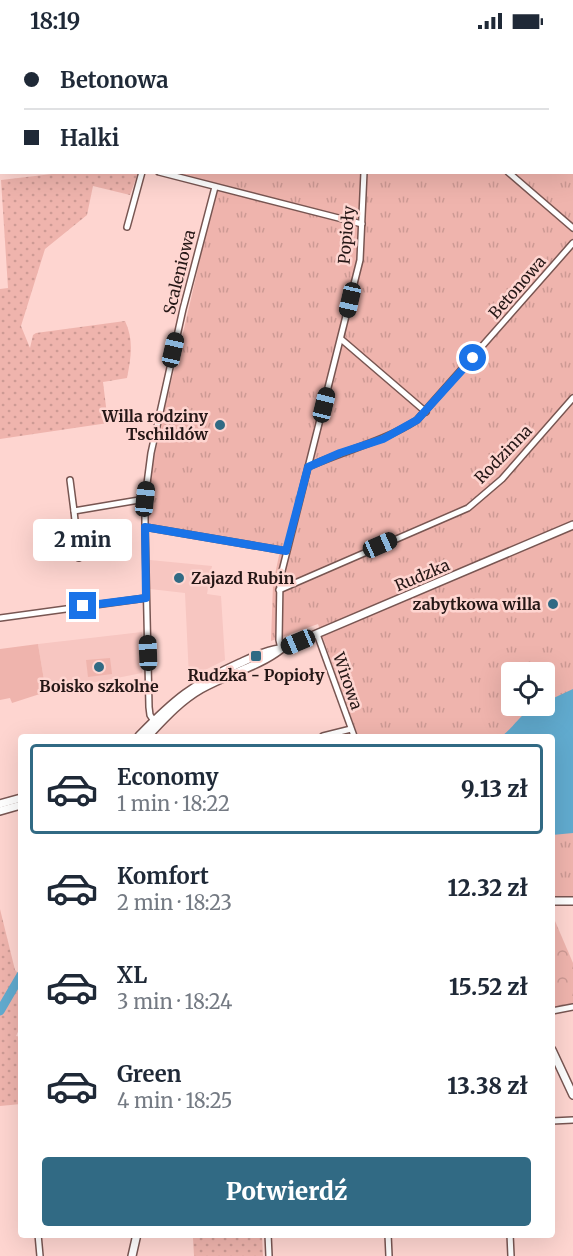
<!DOCTYPE html>
<html lang="pl">
<meta charset="utf-8">
<style>
:root{--surface:#fff;--page:#f6f6f7;--text:#1f2937;--muted:#747a83;--line:#e0e1e3;--accent:#316a84}
body{margin:0;font-family:Merriweather,serif;background:var(--page);color:var(--text);height:100vh;display:flex;flex-direction:column;font-size:22px;white-space:nowrap}
*{box-sizing:border-box;margin:0}
p{font-size:20px;color:var(--muted)}
.icon{flex:none;width:33px;height:33px;fill:none;stroke:currentColor;stroke-width:2;stroke-linecap:round;stroke-linejoin:round}
.map{position:relative;flex:1;overflow:hidden}
.sheet{position:absolute;left:18px;top:692px;width:537px;height:504px;display:flex;flex-direction:column;background:var(--surface);border-radius:6px;box-shadow:0 6px 24px #0002}
.sheet>*{flex:none}
.top-card{position:absolute;left:0px;top:0px;width:573px;height:132px;box-shadow:0 6px 24px #0002;display:grid;align-content:center;height:132px;padding:0 24px;background:var(--surface)}
.fabs{position:absolute;left:501px;top:620px;display:grid;gap:12px}
.fabs a{display:grid;place-items:center;width:54px;height:54px;border-radius:6px;background:var(--surface);box-shadow:0 6px 24px #0002;font-size:30px}
.end{position:absolute;width:27px;height:27px;margin:-14px;border:8px solid #1a73e8;background:#fff;box-shadow:0 0 0 3px #fff}
.from{border-radius:50%}
.bubble{position:absolute;height:42px;border-radius:6px;background:var(--surface);box-shadow:0 6px 24px #0002;font-size:20px;font-weight:800;line-height:42px;text-align:center}
.car{position:absolute;width:18px;height:36px;margin:-18px -9px;border-radius:8px;box-shadow:0 0 4px 2px #0007;background:linear-gradient(#222 24%,#8ab4d8 0 40%,#222 0 76%,#8ab4d8 0 86%,#222 0)}
.top-card b{display:flex;align-items:center;gap:21px;height:57px;font-size:22px}
.top-card b+b{border-top:2px solid var(--line)}
.top-card i{width:15px;height:15px;background:var(--text)}
ul{padding:10px 0 0;list-style:none}
li{display:flex;align-items:center;gap:18px;height:90px;margin:0 12px 9px;padding:0 12px;border:3px solid transparent;border-radius:6px}
li div{flex:1}
li b{display:block;font-size:22px}
li em{font-style:normal;font-weight:800}
li.selected{border-color:var(--accent)}
li>.icon{width:54px;height:54px;stroke-width:1.5}
.primary-button{display:flex;gap:12px;margin-top:auto;padding:12px 24px}
.primary-button a{flex:1;height:69px;border-radius:6px;background:var(--accent);color:#fff;font-size:24px;font-weight:800;line-height:69px;text-align:center}
.status{display:flex;justify-content:space-between;align-items:center;height:42px;padding:0 30px;background:var(--surface);direction:ltr}
.status svg{height:16px;fill:currentColor}
.map>svg:first-child{display:block}
.built{fill:#f7c6c1}
.grass{fill:url(#grass-dots)}
.forest{fill:url(#forest-crowns)}
.park{fill:url(#park-tufts);fill-rule:evenodd}
.garden{fill:#efb4ad}
.water{fill:#61abcf}
.lines{fill:none;stroke-linecap:round;stroke-linejoin:round}
.stream{stroke:#61abcf;stroke-width:1.5}
.river{stroke:#61abcf;stroke-width:9}
.minor-casing{stroke:#785652;stroke-width:8}
.tertiary-casing{stroke:#785652;stroke-width:10}
.minor{stroke:#fff;stroke-width:5}
.tertiary{stroke:#fff;stroke-width:7}
.route{stroke:#1a73e8;stroke-width:8}
.poi-dot{fill:#316a84;stroke:#fed5d0;stroke-width:2}
.labels{text-anchor:middle;stroke-width:5;stroke-linejoin:round;paint-order:stroke}
.street-label{font-size:16px;fill:#251716;stroke:#fed5d0}
.poi-label{font-size:16px;font-weight:bold;fill:#251716;stroke:#fed5d0;text-anchor:end}
</style>
<div class="status"><b>18:19</b><svg viewBox="0 0 49 12"><path d="M0 12V9h3v3zM5 12V6h3v6zM10 12V3h3v9zM15 12V0h3v12zM26 1h20v11H26zM47 4h2v5h-2z"/></svg></div>
<div class="map">
<svg width="573" height="1214" viewBox="0 0 573 1214">
<defs>
<pattern id="grass-dots" width="8" height="8" patternUnits="userSpaceOnUse" patternTransform="scale(1.5)"><rect width="8" height="8" fill="#efb4ad"/><path d="M2 2h.1M6 6h.1" fill="none" stroke="#cd9a94" stroke-width="1.8" stroke-linecap="round"/></pattern>
<pattern id="forest-crowns" width="20" height="18" patternUnits="userSpaceOnUse" patternTransform="scale(1.5)"><rect width="20" height="18" fill="#efb4ad"/><path d="M2 6a3 3 0 1 1 6 0M12 15a3 3 0 1 1 6 0" fill="none" stroke="#cd9a94"/></pattern>
<pattern id="park-tufts" width="24" height="20" patternUnits="userSpaceOnUse" patternTransform="scale(1.5)"><rect width="24" height="20" fill="#efb4ad"/><path d="M3 7l-1-3M5 7V3M7 7l1-3M15 17l-1-3M17 17v-4M19 17l1-3" fill="none" stroke="#cd9a94"/></pattern>
</defs>
<rect width="100%" height="100%" fill="#fed5d0"/>
<!-- built -->
<g class="built">
<polygon points="150,518 212,524 207,552 221,554 225,618 189,636 185,551 150,547"/>
<polygon points="142,590 142,631 46,650 38,602"/>
</g>
<!-- grass -->
<g class="grass">
<path d="M51 131H138L130 153 93 144 87 173 45 207 21 284 30 306 33 293 36 291 125 279C134 298 131 316 127 336L103 340 108 381 0 397V247L8 246 1 138 52 132Z"/>
<polygon points="0,867 15,928 21,934 21,983 16,994 21,995 21,1062 0,1064"/>
<polygon points="262,1193 263,1214 194,1214 193,1196"/>
</g>
<!-- forest -->
<polygon class="forest" points="552,872 573,921 573,962 552,965"/>
<!-- park -->
<path class="park" d="M226 0H573V857L552 856V694H358L318 582 271 599 273 542 281 504 148 483C148 424 165 365 179 308 192 253 205 198 215 142L178 134 179 131 572 130V2L225 1ZM512 630H544V663H512Z"/>
<!-- garden -->
<g class="garden">
<polygon points="38,602 46,650 12,661 10,656 0,658 0,607"/>
<polygon points="110,616 112,632 88,635 86,618"/>
</g>
<!-- water -->
<path class="water" d="M573 647V791L552 793V694H502C516 684 525 663 544 663L545 660Z"/>
<g class="lines">
<!-- stream -->
<g class="stream">
<polyline points="31,0 31,2"/>
<polyline points="0,58 2,57"/>
</g>
<!-- river -->
<polyline class="river" points="0,969 21,933"/>
<defs>
<g id="minor">
<polyline points="233,0 238,2"/>
<polyline points="73,2 75,0"/>
<polyline points="431,2 432,0"/>
<polyline points="487,2 489,0"/>
<polyline points="572,54 573,52"/>
<polyline points="0,70 2,69"/>
<polyline points="159,130 362,182"/>
<polyline points="508,130 573,186"/>
<polyline points="127,185 142,130"/>
<polyline points="341,297 426,370"/>
<path d="M308 425C345 408 383 400 417 378L573 201"/>
<polyline points="70,438 74,469 145,457"/>
<polyline points="74,469 79,516"/>
<polyline points="145,485 286,509"/>
<polyline points="279,548 468,466 502,437 573,356"/>
<polyline points="0,576 146,556"/>
<polyline points="317,592 354,694"/>
<polyline points="281,607 279,598 280,537 360,218 364,130"/>
<polyline points="154,679 150,673 149,665 145,485 145,457 151,411 183,267 215,145"/>
<polyline points="323,694 351,687"/>
<polyline points="552,969 573,965"/>
<polyline points="552,1079 573,1078"/>
<polyline points="38,1192 40,1214"/>
<polyline points="268,1192 269,1214"/>
<polyline points="388,1192 389,1214"/>
<polyline points="510,1192 511,1214"/>
</g>
<g id="tertiary">
<path d="M139 694C174 658 193 642 240 621 253 615 265 609 279 607"/>
<path d="M148 694C164 677 180 659 201 647 227 632 258 625 281 607L573 483"/>
<polyline points="0,762 21,756"/>
<polyline points="0,769 21,763"/>
<polyline points="552,859 573,859"/>
<polyline points="552,1008 573,1053"/>
<polyline points="132,1214 137,1192"/>
</g>
</defs>
<!-- minor casing -->
<use href="#minor" class="minor-casing"/>
<!-- tertiary casing -->
<use href="#tertiary" class="tertiary-casing"/>
<!-- minor -->
<use href="#minor" class="minor"/>
<!-- tertiary -->
<use href="#tertiary" class="tertiary"/>
</g>
<g class="lines">
<!-- route -->
<polyline class="route" points="83,564 146,556 145,485 286,509 308,425 340,411 383,397 417,378 473,316"/>
</g>
<!-- markers -->
<g class="poi-dot">
<circle cx="220" cy="383" r="6"/>
<circle cx="179" cy="536" r="6"/>
<circle cx="553" cy="562" r="6"/>
<rect x="250" y="608" width="12" height="12" rx="3"/>
<circle cx="99" cy="625" r="6"/>
</g>
<g class="labels">
<!-- street labels -->
<g class="street-label">
<text transform="translate(346 193) rotate(-85)" y="6">Popioły</text>
<text transform="translate(179 230) rotate(-76)" y="6">Scaleniowa</text>
<text transform="translate(517 245) rotate(-49)" y="6">Betonowa</text>
<text transform="translate(503 412) rotate(-46)" y="6">Rodzinna</text>
<text transform="translate(422 533) rotate(-23)" y="6">Rudzka</text>
<text transform="translate(348 639) rotate(71)" y="6">Wirowa</text>
</g>
<!-- poi labels -->
<g class="poi-label">
<text x="208" y="380">Willa rodziny<tspan x="208" dy="18">Tschildów</tspan></text>
<text x="191" y="542" text-anchor="start">Zajazd Rubin</text>
<text x="541" y="568">zabytkowa willa</text>
<text x="256" y="639" text-anchor="middle">Rudzka - Popioły</text>
<text x="99" y="650" text-anchor="middle">Boisko szkolne</text>
</g>
</g>
</svg>
<div class="fabs">
<a><svg class="icon" aria-label="locate" viewBox="0 0 24 24"><circle cx="12" cy="12" r="6"/><path d="M12 2v4M12 18v4M2 12h4M18 12h4"/></svg></a>
</div>
<i class="end from" style="left:473px;top:316px"></i>
<i class="end" style="left:83px;top:564px"></i>
<div class="bubble" style="left:33px;top:477px;width:99px">2 min</div>
<i class="car" style="left:350px;top:258px;rotate:193deg"></i>
<i class="car" style="left:173px;top:308px;rotate:13deg"></i>
<i class="car" style="left:324px;top:363px;rotate:14deg"></i>
<i class="car" style="left:145px;top:457px;rotate:6deg"></i>
<i class="car" style="left:380px;top:503px;rotate:66deg"></i>
<i class="car" style="left:298px;top:600px;rotate:247deg"></i>
<i class="car" style="left:148px;top:611px;rotate:358deg"></i>
<div class="top-card">
<b><i class="from"></i>Betonowa</b>
<b><i></i>Halki</b>
</div>
<section class="sheet">
<ul>
<li class="selected"><svg class="icon" aria-label="car" viewBox="0 0 24 24"><path d="M5 17H2v-5l4-1 3-4h7l3 4 3 1v5h-3M9 17h6M6 11h13"/><circle cx="7" cy="17" r="2"/><circle cx="17" cy="17" r="2"/></svg><div><b>Economy</b><p>1 min · 18:22</p></div><em>9.13 zł</em></li>
<li><svg class="icon" aria-label="car" viewBox="0 0 24 24"><path d="M5 17H2v-5l4-1 3-4h7l3 4 3 1v5h-3M9 17h6M6 11h13"/><circle cx="7" cy="17" r="2"/><circle cx="17" cy="17" r="2"/></svg><div><b>Komfort</b><p>2 min · 18:23</p></div><em>12.32 zł</em></li>
<li><svg class="icon" aria-label="car" viewBox="0 0 24 24"><path d="M5 17H2v-5l4-1 3-4h7l3 4 3 1v5h-3M9 17h6M6 11h13"/><circle cx="7" cy="17" r="2"/><circle cx="17" cy="17" r="2"/></svg><div><b>XL</b><p>3 min · 18:24</p></div><em>15.52 zł</em></li>
<li><svg class="icon" aria-label="car" viewBox="0 0 24 24"><path d="M5 17H2v-5l4-1 3-4h7l3 4 3 1v5h-3M9 17h6M6 11h13"/><circle cx="7" cy="17" r="2"/><circle cx="17" cy="17" r="2"/></svg><div><b>Green</b><p>4 min · 18:25</p></div><em>13.38 zł</em></li>
</ul>
<div class="primary-button"><a>Potwierdź</a></div>
</section>
</div>
